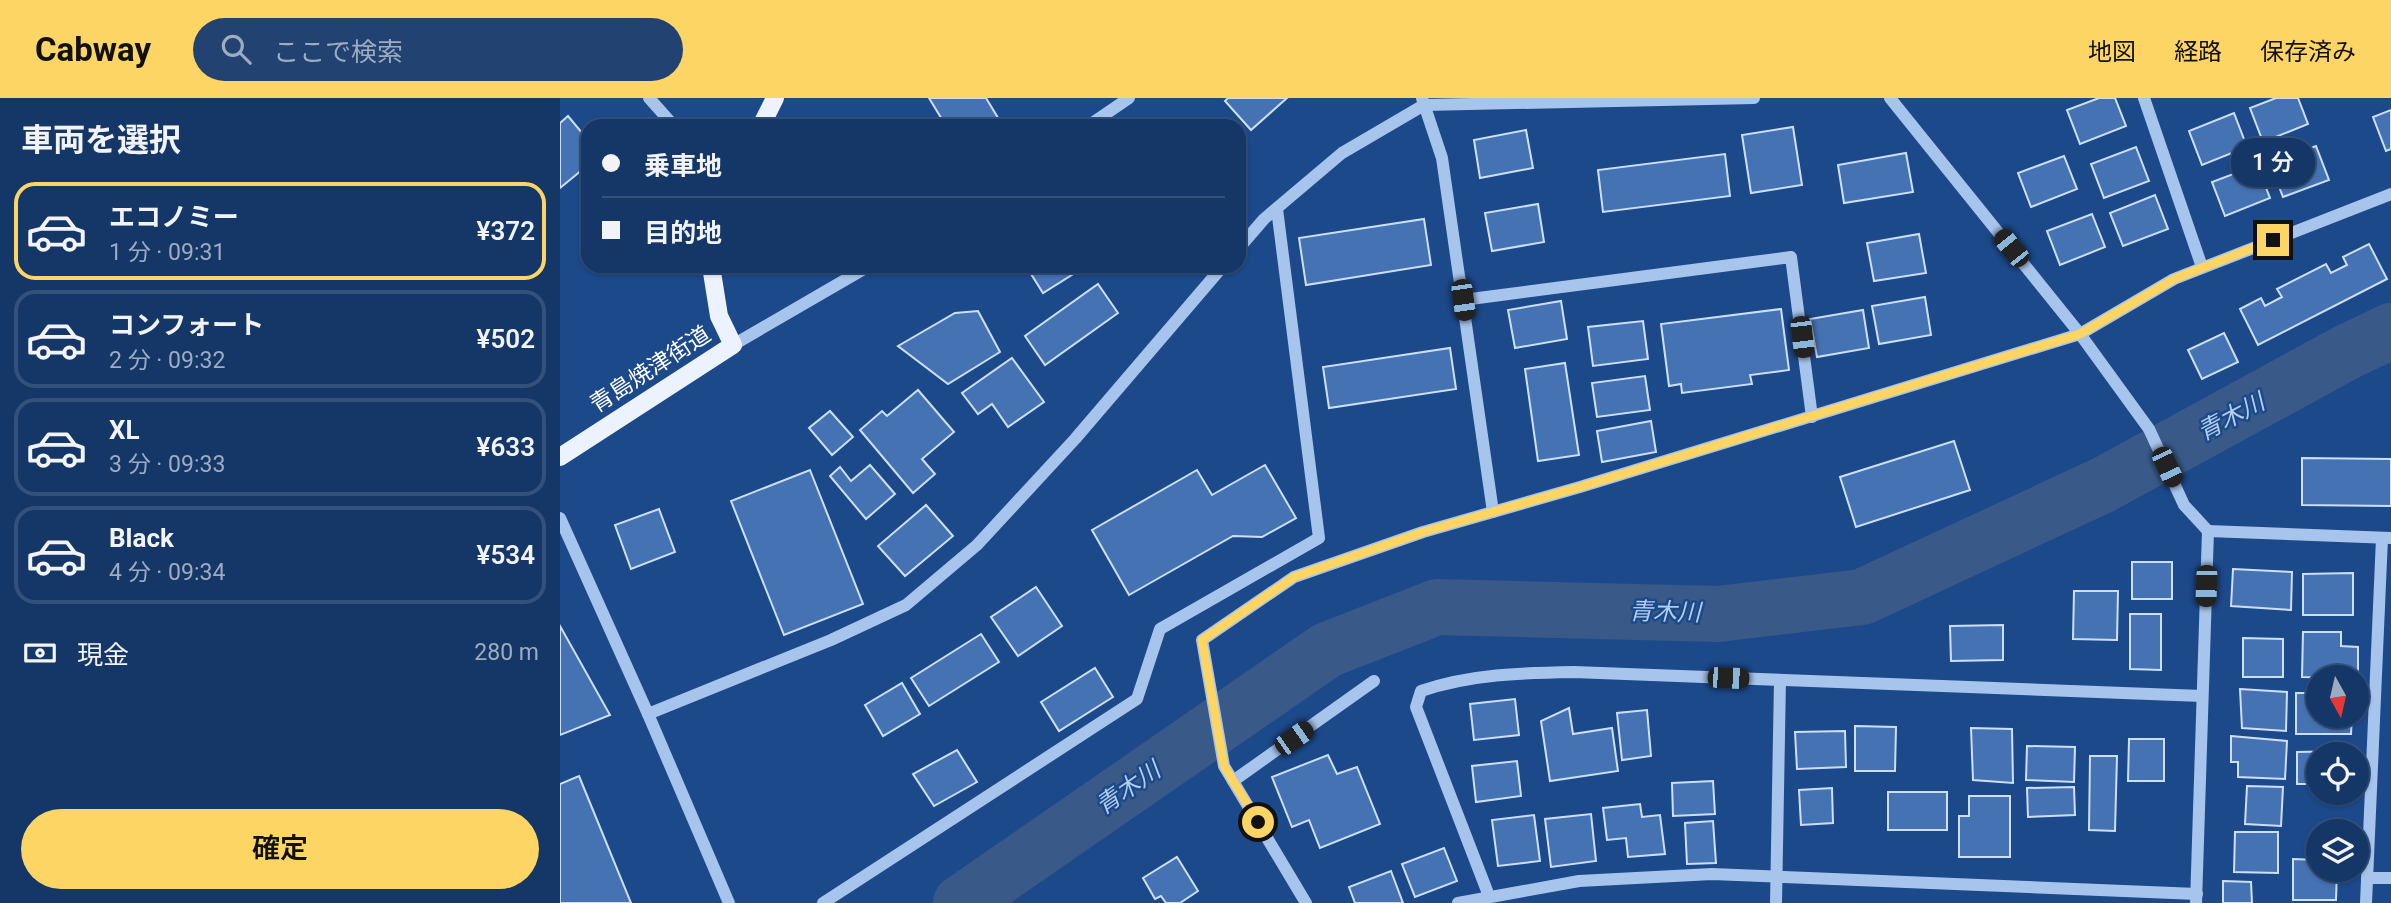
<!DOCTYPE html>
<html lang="ja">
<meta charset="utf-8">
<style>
:root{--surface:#153768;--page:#224271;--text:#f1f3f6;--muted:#9dacc0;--line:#34517c;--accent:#fcd565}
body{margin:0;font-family:Roboto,"Noto Sans JP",sans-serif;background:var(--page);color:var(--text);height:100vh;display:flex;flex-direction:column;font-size:26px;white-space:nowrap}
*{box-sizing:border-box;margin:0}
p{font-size:23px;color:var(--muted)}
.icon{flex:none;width:38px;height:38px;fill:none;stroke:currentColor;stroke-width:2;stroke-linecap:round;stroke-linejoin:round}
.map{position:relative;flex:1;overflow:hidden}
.side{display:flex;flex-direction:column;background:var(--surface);width:560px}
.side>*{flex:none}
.banner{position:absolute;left:21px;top:21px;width:665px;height:154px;border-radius:21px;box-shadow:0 2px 5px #0004,0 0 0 2px var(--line);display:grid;align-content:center;height:154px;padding:0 21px;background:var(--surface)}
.needle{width:46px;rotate:172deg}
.tools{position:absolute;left:1746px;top:567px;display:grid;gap:14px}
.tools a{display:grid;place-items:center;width:63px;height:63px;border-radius:50%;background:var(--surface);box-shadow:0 2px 5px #0004,0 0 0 2px var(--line);font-size:35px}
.end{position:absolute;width:32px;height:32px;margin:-16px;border:9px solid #fcd565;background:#111;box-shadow:0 0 0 4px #111}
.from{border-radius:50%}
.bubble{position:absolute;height:49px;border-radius:24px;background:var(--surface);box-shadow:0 2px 5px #0004,0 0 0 2px var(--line);font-size:23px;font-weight:600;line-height:49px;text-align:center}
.car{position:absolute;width:21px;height:42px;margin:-21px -10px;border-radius:9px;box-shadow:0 0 5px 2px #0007;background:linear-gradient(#222 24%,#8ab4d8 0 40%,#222 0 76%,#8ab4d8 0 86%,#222 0)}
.banner b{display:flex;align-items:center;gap:24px;height:66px;font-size:26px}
.banner b+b{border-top:2px solid var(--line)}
.banner i{width:18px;height:18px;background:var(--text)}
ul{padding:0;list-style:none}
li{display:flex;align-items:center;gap:21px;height:98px;margin:0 14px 10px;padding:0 7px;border:4px solid var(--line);border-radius:21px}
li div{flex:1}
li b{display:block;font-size:26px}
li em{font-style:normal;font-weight:600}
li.active{border-color:var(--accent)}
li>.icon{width:63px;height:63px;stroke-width:1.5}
h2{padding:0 21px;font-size:32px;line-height:84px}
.pay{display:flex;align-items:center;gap:18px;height:77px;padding:0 21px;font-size:26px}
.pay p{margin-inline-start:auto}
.primary-button{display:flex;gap:14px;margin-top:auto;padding:14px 21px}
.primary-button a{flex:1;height:80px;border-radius:42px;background:var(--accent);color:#111;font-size:28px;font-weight:600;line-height:80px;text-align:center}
header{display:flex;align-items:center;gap:42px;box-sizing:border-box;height:98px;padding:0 35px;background:var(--accent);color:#111}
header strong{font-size:33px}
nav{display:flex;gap:38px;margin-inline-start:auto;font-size:24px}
.search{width:490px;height:63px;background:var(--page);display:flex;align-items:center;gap:18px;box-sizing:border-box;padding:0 24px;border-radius:38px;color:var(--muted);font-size:26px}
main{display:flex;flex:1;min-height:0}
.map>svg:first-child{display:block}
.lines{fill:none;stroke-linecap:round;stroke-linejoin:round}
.river{stroke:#395a89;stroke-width:56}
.building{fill:#4572b2;stroke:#ccdff9;stroke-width:2}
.minor{stroke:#a7c4ec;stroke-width:12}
.major{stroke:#ecf3ff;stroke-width:18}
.route{stroke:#fcd565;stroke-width:9}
.labels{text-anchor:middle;stroke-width:5;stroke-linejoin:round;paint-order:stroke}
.street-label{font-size:23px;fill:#fff;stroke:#1c498a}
.water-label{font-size:24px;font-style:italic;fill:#b3cef3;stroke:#1c498a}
</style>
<header>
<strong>Cabway</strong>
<div class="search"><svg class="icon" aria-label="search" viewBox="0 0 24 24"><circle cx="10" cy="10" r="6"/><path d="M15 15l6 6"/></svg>ここで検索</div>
<nav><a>地図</a><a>経路</a><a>保存済み</a></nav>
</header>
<main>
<section class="side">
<h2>車両を選択</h2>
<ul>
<li class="active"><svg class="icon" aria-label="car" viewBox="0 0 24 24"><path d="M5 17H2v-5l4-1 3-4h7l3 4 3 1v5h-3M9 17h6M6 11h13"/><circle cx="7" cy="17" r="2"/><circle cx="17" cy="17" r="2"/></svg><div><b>エコノミー</b><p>1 分 · 09:31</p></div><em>¥372</em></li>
<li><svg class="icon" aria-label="car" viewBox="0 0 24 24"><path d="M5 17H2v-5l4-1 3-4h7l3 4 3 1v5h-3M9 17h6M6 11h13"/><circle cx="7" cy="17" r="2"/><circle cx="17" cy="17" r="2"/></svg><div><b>コンフォート</b><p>2 分 · 09:32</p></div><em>¥502</em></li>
<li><svg class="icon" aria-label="car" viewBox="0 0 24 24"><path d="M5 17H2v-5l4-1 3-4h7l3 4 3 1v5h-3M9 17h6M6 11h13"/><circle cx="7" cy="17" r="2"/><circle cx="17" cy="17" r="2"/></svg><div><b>XL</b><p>3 分 · 09:33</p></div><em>¥633</em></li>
<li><svg class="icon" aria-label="car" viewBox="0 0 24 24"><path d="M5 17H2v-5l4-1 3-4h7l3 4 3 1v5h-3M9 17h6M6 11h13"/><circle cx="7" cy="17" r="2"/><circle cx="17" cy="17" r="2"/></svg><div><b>Black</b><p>4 分 · 09:34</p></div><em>¥534</em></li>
</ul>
<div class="pay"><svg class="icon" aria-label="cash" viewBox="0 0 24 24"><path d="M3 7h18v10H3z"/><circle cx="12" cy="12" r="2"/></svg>現金<p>280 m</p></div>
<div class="primary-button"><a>確定</a></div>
</section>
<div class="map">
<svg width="1831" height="805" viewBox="0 0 1831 805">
<rect width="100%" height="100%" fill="#1c498a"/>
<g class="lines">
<!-- river -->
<polyline class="river" points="401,805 767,552 877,509 1158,516 1302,499 1543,387 1787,254 1831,233"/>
</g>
<!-- building -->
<g class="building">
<polygon points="369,0 426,0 443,28 386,28"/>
<polygon points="668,0 727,0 691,32 665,3"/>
<polygon points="1539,0 1555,0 1566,28 1520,46 1507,12"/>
<polygon points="1716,0 1738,0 1748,26 1703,44 1690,10"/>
<polygon points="1831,12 1831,51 1826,53 1813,19"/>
<polygon points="1674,15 1687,49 1642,67 1629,33"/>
<polygon points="8,18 28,42 28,67 0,90 0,25"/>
<polygon points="1233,29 1242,87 1191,95 1182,37"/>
<polygon points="966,32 973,70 920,80 914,42"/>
<polygon points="1756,48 1769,82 1723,99 1710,65"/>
<polygon points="1576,49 1589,83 1544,100 1531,66"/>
<polygon points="1346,55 1353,94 1284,105 1278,67"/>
<polygon points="1165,56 1170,98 1043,114 1038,72"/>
<polygon points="1504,58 1517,91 1471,109 1458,75"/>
<polygon points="1697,67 1710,100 1665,118 1652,84"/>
<polygon points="1595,97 1608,131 1563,148 1550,115"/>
<polygon points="978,106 984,144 932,153 925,115"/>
<polygon points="1532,116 1545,149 1500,167 1487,133"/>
<polygon points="864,121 871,167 746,187 739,140"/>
<polygon points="1359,136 1366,175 1314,183 1307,145"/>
<polygon points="1809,146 1827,181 1698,247 1680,211 1701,200 1705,208 1722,199 1717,191 1766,166 1771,175 1787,167 1783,159"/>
<polygon points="466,168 526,168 483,195"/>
<polygon points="538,186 558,215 485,267 465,238"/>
<polygon points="1365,199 1371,237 1319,246 1312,208"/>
<polygon points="1001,203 1007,241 955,250 948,212"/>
<polygon points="1221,211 1229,272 1190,277 1192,286 1122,295 1121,286 1109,288 1101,226"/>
<polygon points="1303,212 1309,250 1257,259 1250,221"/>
<polygon points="418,213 440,254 388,286 338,248 395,215"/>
<polygon points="1083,223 1088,261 1033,268 1028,229"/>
<polygon points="1664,235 1678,264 1642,281 1628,252"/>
<polygon points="890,250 896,291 769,310 763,269"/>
<polygon points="452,260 484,304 448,329 432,306 418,316 402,295"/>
<polygon points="1005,265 1019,357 978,363 965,271"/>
<polygon points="1085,278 1090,312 1037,319 1032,285"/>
<polygon points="358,292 394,334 362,361 375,376 353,395 300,332 322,313 327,318"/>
<polygon points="270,313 293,339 272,357 249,330"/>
<polygon points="1091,323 1096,354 1042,364 1037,333"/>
<polygon points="1394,343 1410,392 1296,429 1280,379"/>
<polygon points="1742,360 1831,361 1831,408 1742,407"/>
<polygon points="310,367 335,396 306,421 270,378 280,369 291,383"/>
<polygon points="705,367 736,420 702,439 673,438 569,497 532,432 637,372 652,397"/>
<polygon points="250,372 303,506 224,537 171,403"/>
<polygon points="366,407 393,438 345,478 318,448"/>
<polygon points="99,411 115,454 71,471 55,427"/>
<rect x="1572" y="464" width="40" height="37"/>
<polygon points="1673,471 1732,474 1731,512 1671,508"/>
<polygon points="1793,475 1793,517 1743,517 1743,476"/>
<polygon points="476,489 502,528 458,558 431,519"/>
<polygon points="1514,493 1558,493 1557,542 1513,541"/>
<polygon points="1570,516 1601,516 1601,572 1570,571"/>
<polygon points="1443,527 1443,562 1391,563 1390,528"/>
<polygon points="0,528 50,617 0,637"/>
<polygon points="1743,534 1781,534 1781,548 1798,549 1798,580 1742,579"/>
<polygon points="421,536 439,564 369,608 351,580"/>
<polygon points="1683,540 1723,541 1723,579 1683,579"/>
<polygon points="535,570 553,599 499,633 481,604"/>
<polygon points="342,585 360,616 323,638 305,607"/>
<polygon points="1680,591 1727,594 1726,633 1682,630"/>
<polygon points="1736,595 1759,595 1759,618 1792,618 1791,636 1736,636"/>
<polygon points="955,601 959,637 914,642 910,606"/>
<polygon points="1009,610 1013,636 1052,630 1058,673 990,683 981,623"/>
<polygon points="1087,612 1091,658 1062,662 1057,615"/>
<polygon points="1295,628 1336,629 1335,673 1295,673"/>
<polygon points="1411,630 1452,631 1453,685 1413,682"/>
<polygon points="1285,633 1286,669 1237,671 1235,634"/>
<polygon points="1671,638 1727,643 1725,681 1678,679 1678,664 1671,664"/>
<polygon points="1569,641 1604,641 1604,683 1568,683"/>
<polygon points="1467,648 1515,649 1514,684 1466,682"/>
<polygon points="397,652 417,684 374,708 353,676"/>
<polygon points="1786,653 1786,656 1759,656 1759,686 1737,686 1737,654"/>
<polygon points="768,657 777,676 797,669 820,726 760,750 749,722 732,729 712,679"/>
<polygon points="1530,658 1557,658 1555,733 1529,732"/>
<polygon points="957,663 961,698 916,704 912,668"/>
<polygon points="19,678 71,805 0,805 0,686"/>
<polygon points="1153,683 1155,716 1113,718 1112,685"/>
<polygon points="1687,688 1723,689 1721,728 1685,726"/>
<polygon points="1514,689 1515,717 1468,719 1467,690"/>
<polygon points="1272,690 1273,725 1241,727 1239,692"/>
<rect x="1328" y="694" width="59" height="38"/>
<polygon points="1409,698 1450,698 1450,759 1399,759 1399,718 1409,718"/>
<polygon points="1080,706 1082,719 1100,717 1105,756 1068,759 1066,740 1047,742 1043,710"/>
<polygon points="1031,716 1036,763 991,769 985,721"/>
<polygon points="974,717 980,763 938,768 932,722"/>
<polygon points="1153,723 1156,765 1127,766 1125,725"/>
<polygon points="1675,734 1718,734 1718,775 1674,774"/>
<polygon points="884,750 897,783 855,799 842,766"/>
<polygon points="617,759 638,793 620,805 606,805 601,798 595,801 583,780"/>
<polygon points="1733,761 1759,762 1759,772 1777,772 1776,802 1733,802"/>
<polygon points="831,773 843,805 795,805 789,789"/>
<polygon points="1663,783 1691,784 1692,805 1663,805"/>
</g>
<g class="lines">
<!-- minor -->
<g class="minor">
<polyline points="89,0 114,28"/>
<polyline points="862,0 882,60 933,414"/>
<polyline points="1330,0 1520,236 1589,331 1624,407 1648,433 1636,805"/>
<polyline points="1584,0 1642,169"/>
<polyline points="528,28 569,0"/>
<polyline points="679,150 704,121 782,55 864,7 1194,0"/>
<polyline points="903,202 1231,159 1252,319"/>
<polyline points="173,247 309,168"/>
<polyline points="0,420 88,616 169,805"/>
<polyline points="1648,433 1831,440"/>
<polyline points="88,616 271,542 346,507 417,447 515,341 663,168"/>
<polyline points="673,683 814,583"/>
<polyline points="1807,780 1831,780"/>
<path d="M929 798 856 609 861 593C911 576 961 575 1014 574L1642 598"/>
<polyline points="263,805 577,601 600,531 759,440 717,111"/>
<polyline points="746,805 664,668 642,542 734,479 863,434 1020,389 1520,236 1614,181 1831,96"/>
<polyline points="898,805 1019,783 1152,776 1637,796"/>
<polyline points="1216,805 1220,582"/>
<polyline points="1806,805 1822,440"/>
</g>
<!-- major -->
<g class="major">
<polyline points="201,28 215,0"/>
<polyline points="0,359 173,247 159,218 151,168"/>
</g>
</g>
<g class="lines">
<!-- route -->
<polyline class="route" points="698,724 664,668 642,542 734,479 863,434 1020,389 1520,236 1614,181 1713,142"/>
</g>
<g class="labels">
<!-- street labels -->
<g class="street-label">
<text transform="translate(90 271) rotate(-33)" y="8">青島焼津街道</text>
</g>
<!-- water labels -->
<g class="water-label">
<text transform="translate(1671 319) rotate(-28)" y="8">青木川</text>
<text transform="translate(1105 514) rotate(1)" y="8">青木川</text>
<text transform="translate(568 690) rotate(-35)" y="8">青木川</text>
</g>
</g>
</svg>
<div class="tools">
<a><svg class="needle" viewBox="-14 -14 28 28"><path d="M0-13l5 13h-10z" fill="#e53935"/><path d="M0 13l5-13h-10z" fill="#9dacc0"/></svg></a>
<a><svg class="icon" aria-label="locate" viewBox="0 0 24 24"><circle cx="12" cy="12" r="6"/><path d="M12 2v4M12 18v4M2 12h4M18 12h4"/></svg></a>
<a><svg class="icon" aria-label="layers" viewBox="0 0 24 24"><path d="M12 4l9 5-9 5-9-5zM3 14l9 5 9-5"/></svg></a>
</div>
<i class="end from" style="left:698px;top:724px"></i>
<i class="end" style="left:1713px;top:142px"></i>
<div class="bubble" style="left:1671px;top:40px;width:84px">1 分</div>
<i class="car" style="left:1451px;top:150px;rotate:321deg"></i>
<i class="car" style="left:903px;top:202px;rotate:172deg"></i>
<i class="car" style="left:1242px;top:239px;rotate:173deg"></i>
<i class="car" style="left:1607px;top:369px;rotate:155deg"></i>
<i class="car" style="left:1646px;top:488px;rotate:182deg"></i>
<i class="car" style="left:1168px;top:580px;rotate:92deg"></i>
<i class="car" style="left:734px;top:640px;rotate:55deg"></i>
<div class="banner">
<b><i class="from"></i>乗車地</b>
<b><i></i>目的地</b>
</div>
</div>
</main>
